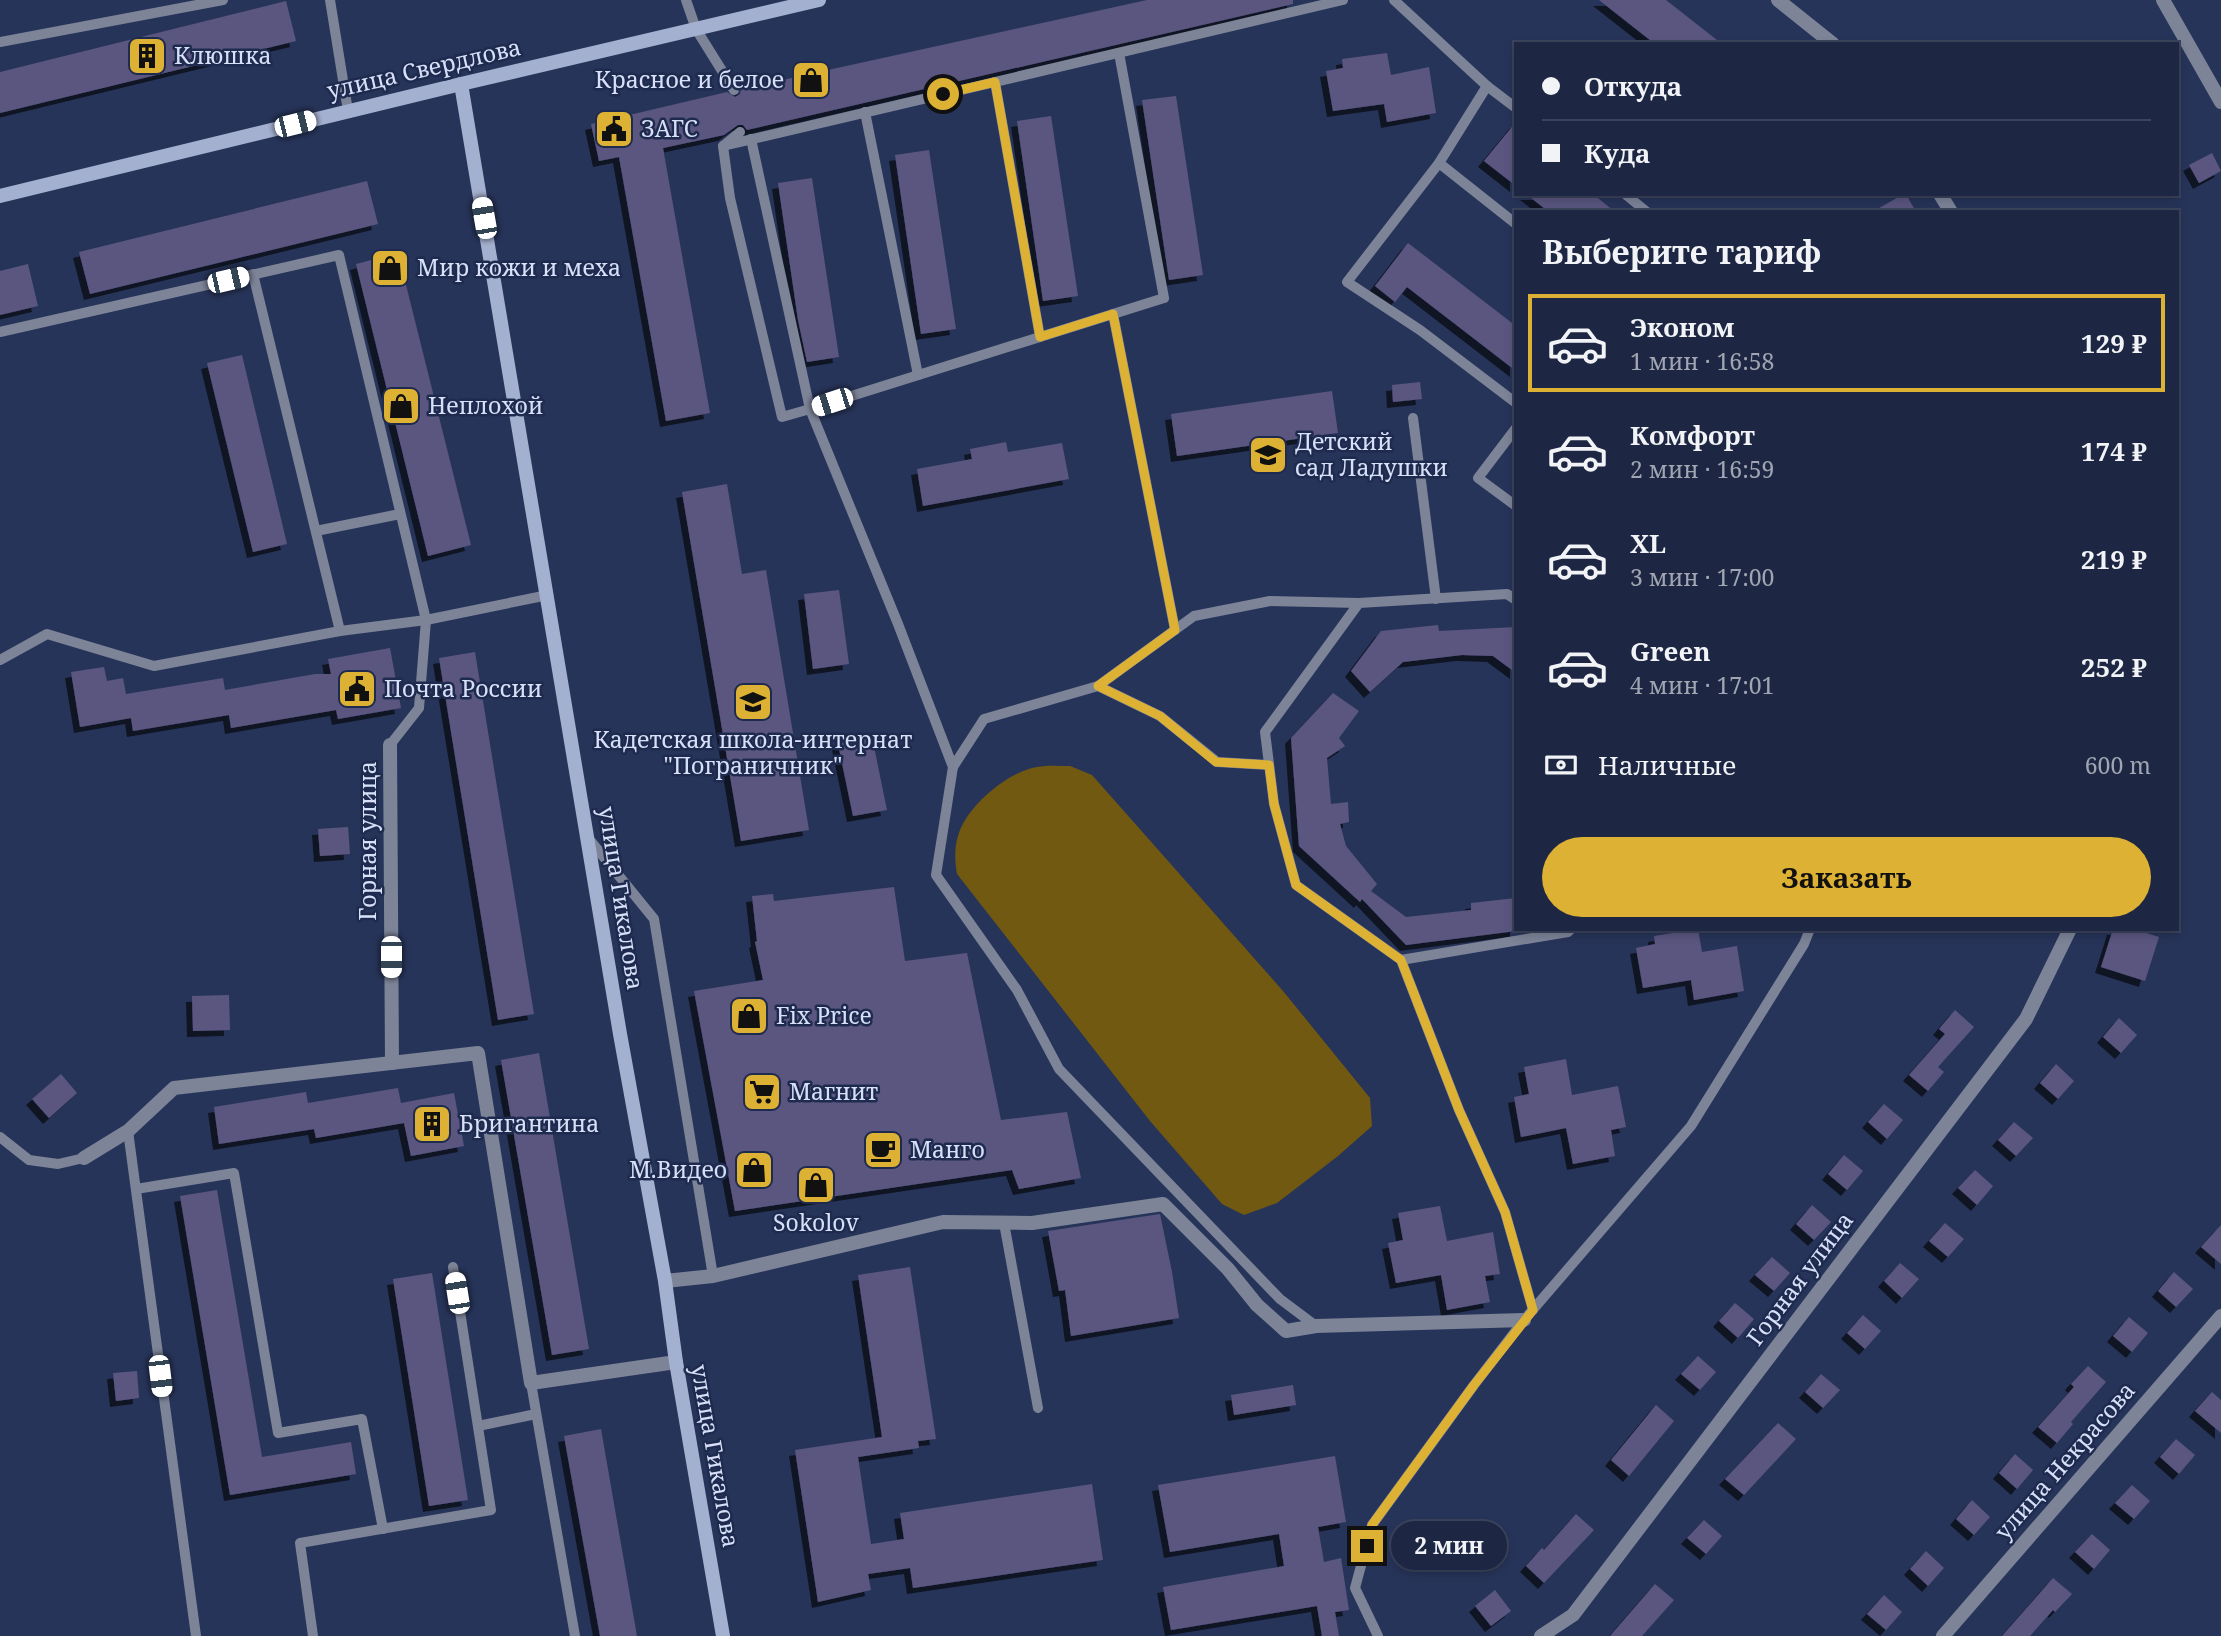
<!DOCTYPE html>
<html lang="ru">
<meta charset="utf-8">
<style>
:root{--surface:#1d2743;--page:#252f4a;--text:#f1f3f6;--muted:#a0a5b2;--line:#3b445c;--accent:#ddb133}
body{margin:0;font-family:"Noto Serif",serif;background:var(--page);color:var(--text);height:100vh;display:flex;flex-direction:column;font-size:26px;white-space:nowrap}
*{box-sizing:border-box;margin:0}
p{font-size:23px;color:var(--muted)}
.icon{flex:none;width:38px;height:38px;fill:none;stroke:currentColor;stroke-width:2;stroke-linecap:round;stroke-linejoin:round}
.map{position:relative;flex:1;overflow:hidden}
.details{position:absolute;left:1514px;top:210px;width:665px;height:721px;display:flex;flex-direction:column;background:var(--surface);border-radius:0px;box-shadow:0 4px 10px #0003,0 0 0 2px var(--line)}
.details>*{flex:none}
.guide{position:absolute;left:1514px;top:42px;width:665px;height:154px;border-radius:0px;box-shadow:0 4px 10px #0003,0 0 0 2px var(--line);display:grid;align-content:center;height:154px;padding:0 28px;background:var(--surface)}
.end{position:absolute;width:32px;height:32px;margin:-16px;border:9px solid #ddb133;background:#111;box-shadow:0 0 0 4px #111}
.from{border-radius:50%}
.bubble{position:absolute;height:49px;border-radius:24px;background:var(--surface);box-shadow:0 4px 10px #0003,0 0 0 2px var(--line);font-size:23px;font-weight:700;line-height:49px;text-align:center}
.car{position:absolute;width:21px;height:42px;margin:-21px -10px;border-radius:9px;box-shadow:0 0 5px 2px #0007;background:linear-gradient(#fff 24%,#345 0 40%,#fff 0 76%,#345 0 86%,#fff 0)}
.guide b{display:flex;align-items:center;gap:24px;height:66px;font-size:26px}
.guide b+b{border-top:2px solid var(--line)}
.guide i{width:18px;height:18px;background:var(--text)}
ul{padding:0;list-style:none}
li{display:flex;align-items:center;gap:21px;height:98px;margin:0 14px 10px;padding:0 14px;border:4px solid transparent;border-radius:0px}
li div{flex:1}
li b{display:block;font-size:26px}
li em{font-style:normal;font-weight:700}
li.on{border-color:var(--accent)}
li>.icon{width:63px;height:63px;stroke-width:1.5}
h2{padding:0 28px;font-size:32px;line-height:84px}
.pay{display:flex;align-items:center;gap:18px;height:77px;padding:0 28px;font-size:26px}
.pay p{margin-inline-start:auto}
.primary-button{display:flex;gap:14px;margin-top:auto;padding:14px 28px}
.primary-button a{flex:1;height:80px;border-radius:42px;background:var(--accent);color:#111;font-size:28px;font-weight:700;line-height:80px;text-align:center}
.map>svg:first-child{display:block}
.green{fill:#715911}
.building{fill:#5a5680;filter:url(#shadow)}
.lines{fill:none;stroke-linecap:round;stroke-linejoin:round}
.lane{stroke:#7d8498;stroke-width:10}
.street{stroke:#7d8498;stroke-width:14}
.secondary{stroke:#a4b0cf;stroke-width:14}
.route{stroke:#ddb133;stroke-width:9}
.labels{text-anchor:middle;stroke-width:5;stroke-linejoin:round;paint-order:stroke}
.poi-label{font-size:23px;fill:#d7e0f8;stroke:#1e2a4e;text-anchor:start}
.street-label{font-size:23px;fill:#d7e0f8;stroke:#1e2a4e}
</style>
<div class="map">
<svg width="2221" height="1636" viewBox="0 0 2221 1636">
<defs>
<filter id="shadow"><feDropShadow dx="-6" dy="6" stdDeviation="0" flood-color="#0009"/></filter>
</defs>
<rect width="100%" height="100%" fill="#273459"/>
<!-- green -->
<path class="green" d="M1070 766 1092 775 1283 991 1370 1098 1372 1126 1338 1156 1277 1203 1244 1215 1222 1204 1150 1121 957 874C955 862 954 849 958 836 966 807 1007 772 1037 767 1048 765 1059 766 1070 766Z"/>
<!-- building -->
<g class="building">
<polygon points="1147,0 1293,0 1293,4 747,130 743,125 738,125 724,135 663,148 710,413 666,421 619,157 599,161 591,124 727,92 735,97 740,94 741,89"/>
<polygon points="1599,0 1666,0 1722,44 1655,44"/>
<polygon points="286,1 296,41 0,113 0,72"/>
<polygon points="1387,53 1391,75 1429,67 1436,113 1387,122 1384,104 1333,111 1326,71 1343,68 1342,59"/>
<polygon points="1176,96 1203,275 1169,280 1142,100"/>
<polygon points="1051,116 1078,296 1043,301 1017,121"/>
<polygon points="1516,122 1516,186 1484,161"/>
<polygon points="929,150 956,329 921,334 895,155"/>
<polygon points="2212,153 2221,171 2199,183 2189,165"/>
<polygon points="812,178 839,357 807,362 798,320 778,183"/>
<polygon points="367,181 378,224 90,294 79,252"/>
<polygon points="1526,194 1593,194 1615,212 1549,212"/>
<polygon points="1904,194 1906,194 1916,212 1872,212"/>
<polygon points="1408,243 1516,326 1516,371 1407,287 1395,302 1375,286"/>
<polygon points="398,253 471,545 428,556 356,264"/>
<polygon points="28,264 38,306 0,315 0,271"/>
<polygon points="242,355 287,544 253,552 207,363"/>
<polygon points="1420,382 1422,399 1393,402 1392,385"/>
<polygon points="1332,391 1338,433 1177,456 1171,414"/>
<polygon points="1006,442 1008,452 1062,443 1069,479 923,506 917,469 972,459 970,449"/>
<polygon points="727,484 742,574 766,570 809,830 741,841 682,492"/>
<polygon points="839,590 849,664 813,669 804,594"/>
<polygon points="1438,625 1439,631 1516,627 1516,673 1493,656 1462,655 1403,662 1370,692 1351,671 1381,631"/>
<polygon points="390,648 401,708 338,719 336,710 231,728 229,715 133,731 131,718 80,727 71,672 104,667 107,681 123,678 126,694 223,678 225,690 315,674 331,674 328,659"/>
<polygon points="475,652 534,1014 498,1020 439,658"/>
<polygon points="1333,693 1359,711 1339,738 1345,746 1327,758 1331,804 1348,802 1349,822 1340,824 1346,846 1377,884 1371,891 1406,917 1471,910 1471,903 1516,898 1516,931 1406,945 1362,899 1360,902 1299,846 1291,738"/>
<polygon points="872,737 887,810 853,816 838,744"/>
<polygon points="348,827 350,854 320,856 318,829"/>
<polygon points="894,887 905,961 967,953 1001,1120 1067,1112 1081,1178 1019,1189 1012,1170 735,1211 694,991 763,980 755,942 757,941 752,896 773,894 774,901"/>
<polygon points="1698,929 1702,952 1737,946 1744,991 1694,1000 1691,980 1643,988 1636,948 1655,944 1654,936"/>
<polygon points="2113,929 2134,929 2159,937 2145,981 2101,967"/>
<polygon points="229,995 230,1030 193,1031 192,996"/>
<polygon points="1955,1010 1974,1027 1938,1067 1944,1072 1928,1091 1909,1075 1945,1034 1939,1029"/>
<polygon points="2119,1018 2137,1035 2121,1053 2103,1037"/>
<polygon points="539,1053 589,1349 552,1355 501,1060"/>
<polygon points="1566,1059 1572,1095 1618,1086 1626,1127 1611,1130 1615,1156 1573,1164 1566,1128 1521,1137 1514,1097 1529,1094 1524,1067"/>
<polygon points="2056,1064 2074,1081 2058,1099 2040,1083"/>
<polygon points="61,1074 77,1093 49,1118 32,1099"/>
<polygon points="398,1088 401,1103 454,1093 464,1146 411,1156 404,1123 316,1138 314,1129 219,1144 214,1107 306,1092 308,1103"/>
<polygon points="1884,1104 1903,1120 1887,1139 1868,1122"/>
<polygon points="2014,1122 2033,1138 2016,1156 1998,1140"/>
<polygon points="1844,1155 1863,1171 1847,1190 1828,1174"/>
<polygon points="1975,1170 1993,1186 1977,1205 1958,1188"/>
<polygon points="217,1190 262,1457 351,1442 356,1474 230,1495 180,1196"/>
<polygon points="1812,1205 1831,1222 1814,1240 1796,1224"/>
<polygon points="1440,1206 1447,1241 1493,1232 1500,1274 1485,1276 1490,1302 1447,1310 1441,1275 1396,1283 1388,1243 1403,1240 1398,1213"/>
<polygon points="1160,1214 1172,1272 1179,1318 1071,1336 1065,1290 1059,1291 1048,1231"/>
<polygon points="1945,1223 1964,1239 1948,1257 1929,1241"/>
<polygon points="2221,1225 2221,1264 2201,1247"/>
<polygon points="1772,1257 1790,1273 1774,1291 1755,1275"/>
<polygon points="1900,1263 1919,1279 1902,1298 1884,1281"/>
<polygon points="910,1267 936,1439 918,1441 919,1448 858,1457 871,1544 904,1539 900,1513 1092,1484 1103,1560 913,1588 910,1568 868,1574 871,1590 818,1602 795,1450 882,1437 858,1275"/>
<polygon points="2174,1272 2193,1289 2176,1307 2158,1291"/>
<polygon points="432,1273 468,1500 429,1506 393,1279"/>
<polygon points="1735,1303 1754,1319 1738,1338 1719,1321"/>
<polygon points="1863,1315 1881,1331 1865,1349 1847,1333"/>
<polygon points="2129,1317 2148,1333 2132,1352 2113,1336"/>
<polygon points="1698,1356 1716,1372 1700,1390 1681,1374"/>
<polygon points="2088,1366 2106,1382 2071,1422 2073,1424 2057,1443 2038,1427 2074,1387 2071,1384"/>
<polygon points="137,1371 139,1398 116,1401 113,1373"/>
<polygon points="1821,1374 1840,1390 1823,1408 1805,1392"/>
<polygon points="1293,1385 1296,1405 1234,1415 1231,1395"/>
<polygon points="2212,1392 2221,1400 2221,1433 2195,1411"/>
<polygon points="1656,1405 1674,1421 1629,1476 1611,1460"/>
<polygon points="1778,1423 1796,1439 1744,1495 1725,1479"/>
<polygon points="601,1429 637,1636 600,1636 564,1436"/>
<polygon points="2176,1439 2195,1455 2179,1474 2160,1457"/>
<polygon points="2015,1454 2033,1470 2017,1489 1999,1473"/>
<polygon points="1335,1456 1346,1522 1318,1527 1324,1562 1341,1558 1349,1610 1335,1612 1339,1636 1322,1636 1317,1606 1171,1630 1163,1587 1284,1566 1279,1534 1170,1552 1158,1485"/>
<polygon points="2132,1485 2150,1501 2134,1519 2115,1503"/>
<polygon points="1972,1500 1990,1517 1974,1535 1956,1519"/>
<polygon points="1576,1514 1594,1530 1544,1583 1526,1566 1542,1548 1544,1550"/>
<polygon points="1704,1520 1722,1536 1706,1554 1687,1538"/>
<polygon points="2092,1534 2110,1550 2094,1569 2075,1552"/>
<polygon points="1926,1551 1944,1568 1928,1586 1910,1569"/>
<polygon points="2053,1578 2072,1594 2055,1612 2053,1610 2030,1636 2002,1636"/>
<polygon points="1655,1584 1674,1600 1642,1636 1610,1636"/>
<polygon points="1495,1590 1511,1611 1491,1626 1475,1606"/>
<polygon points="1884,1595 1902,1612 1886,1630 1867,1614"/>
</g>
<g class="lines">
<!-- lane -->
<g class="lane">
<polyline points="330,0 348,111"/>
<polyline points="686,0 696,29 734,90"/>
<polyline points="1394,0 1487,86 1439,163 1347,282 1420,330 1516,403"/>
<polyline points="0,42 223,0"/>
<polyline points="995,82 1040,337"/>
<polyline points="1487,86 1516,108"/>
<polyline points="865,112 918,375"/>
<polyline points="740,132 723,146 1343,0"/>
<polyline points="751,139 810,409 1164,298 1119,53"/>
<polyline points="723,146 730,198 782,417 810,409 898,624 953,767 936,875 1017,990 1059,1069 1280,1299 1316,1326"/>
<polyline points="1439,163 1516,224"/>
<polyline points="1625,194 1647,212"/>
<polyline points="253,274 340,631"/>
<polyline points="1113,314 1175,630"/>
<polyline points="0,332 339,255 426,620 419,708 390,745"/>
<polyline points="1413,418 1436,599"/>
<polyline points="1516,428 1478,478 1516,506"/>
<polyline points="316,531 400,514"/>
<polyline points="1516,600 1507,594 1359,603 1265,732 1274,804 1296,885 1401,960 1459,1110 1505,1212 1533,1310"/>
<polyline points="0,660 47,634 154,666 340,631 426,620 548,595"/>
<polyline points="1098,686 1194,616 1270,601 1359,603"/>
<polyline points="953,767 984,719 1098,686 1160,716 1217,762 1269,765"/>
<polyline points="589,839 654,919 713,1276"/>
<polyline points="1401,960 1568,932 1571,929"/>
<polyline points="128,1131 196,1636"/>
<polyline points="0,1137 29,1160 58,1164 84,1158"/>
<polyline points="136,1189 234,1173 278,1433 362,1419 383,1529"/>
<polyline points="1004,1223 1038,1408"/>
<polyline points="531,1383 575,1636"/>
<polyline points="478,1426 536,1414"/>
<polyline points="313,1636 300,1543 491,1510 453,1267"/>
<polyline points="1378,1636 1355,1588 1372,1525 1474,1385 1524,1320 1691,1126 1804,944 1810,929"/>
</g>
<!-- street -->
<g class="street">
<polyline points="1778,0 1833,44"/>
<polyline points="2163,0 2221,102"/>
<polyline points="1940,194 1951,212"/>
<polyline points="390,745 392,1063"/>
<polyline points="84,1158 128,1131 174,1088 478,1053 531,1383 676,1362"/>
<polyline points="665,1281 713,1276 943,1222 1032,1223 1163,1204 1228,1269 1257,1305 1286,1331 1316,1326 1524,1320"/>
<polyline points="1541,1636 1573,1615 2026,1019 2070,929"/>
<polyline points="1943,1636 2221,1316"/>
</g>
<!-- secondary -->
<g class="secondary">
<polyline points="461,84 620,1034 665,1281 676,1362 723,1636"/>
<polyline points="0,196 461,84 819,0"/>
</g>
</g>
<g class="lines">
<!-- route -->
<polyline class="route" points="943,94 995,82 1040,337 1113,314 1175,630 1098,686 1160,716 1216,762 1269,765 1274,804 1296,885 1401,960 1459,1110 1505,1212 1533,1310 1474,1385 1372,1525 1367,1546"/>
</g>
<!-- icons -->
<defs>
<symbol id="building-square" viewBox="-11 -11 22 22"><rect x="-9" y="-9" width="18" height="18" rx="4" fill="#ddb133" stroke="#1e2a4e"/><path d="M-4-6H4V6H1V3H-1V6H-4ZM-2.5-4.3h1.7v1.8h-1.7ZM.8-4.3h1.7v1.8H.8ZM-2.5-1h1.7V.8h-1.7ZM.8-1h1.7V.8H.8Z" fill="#111"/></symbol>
<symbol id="shop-square" viewBox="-11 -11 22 22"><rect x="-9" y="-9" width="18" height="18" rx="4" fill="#ddb133" stroke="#1e2a4e"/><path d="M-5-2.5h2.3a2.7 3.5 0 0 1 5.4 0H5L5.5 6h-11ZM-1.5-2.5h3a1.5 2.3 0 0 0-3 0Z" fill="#111"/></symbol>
<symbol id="civic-square" viewBox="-11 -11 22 22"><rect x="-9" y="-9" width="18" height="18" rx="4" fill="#ddb133" stroke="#1e2a4e"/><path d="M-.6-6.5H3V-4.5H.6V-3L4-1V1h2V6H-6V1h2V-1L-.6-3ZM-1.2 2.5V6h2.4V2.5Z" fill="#111"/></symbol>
<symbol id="school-square" viewBox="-11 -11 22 22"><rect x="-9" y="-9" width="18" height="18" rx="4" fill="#ddb133" stroke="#1e2a4e"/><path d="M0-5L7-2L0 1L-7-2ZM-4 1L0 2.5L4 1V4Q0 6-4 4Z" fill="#111"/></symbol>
<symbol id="supermarket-square" viewBox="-11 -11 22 22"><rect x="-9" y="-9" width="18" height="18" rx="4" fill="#ddb133" stroke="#1e2a4e"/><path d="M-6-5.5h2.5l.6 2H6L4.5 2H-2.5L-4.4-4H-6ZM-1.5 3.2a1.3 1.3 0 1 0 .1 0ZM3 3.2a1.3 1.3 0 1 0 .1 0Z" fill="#111"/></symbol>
<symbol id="cafe-square" viewBox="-11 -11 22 22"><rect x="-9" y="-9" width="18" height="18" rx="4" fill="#ddb133" stroke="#1e2a4e"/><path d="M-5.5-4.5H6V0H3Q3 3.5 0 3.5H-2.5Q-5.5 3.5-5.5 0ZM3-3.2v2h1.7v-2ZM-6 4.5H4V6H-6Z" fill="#111"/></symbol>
</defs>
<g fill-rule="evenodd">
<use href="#building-square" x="125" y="34" width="44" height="44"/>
<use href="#shop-square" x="789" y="58" width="44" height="44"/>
<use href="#civic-square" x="592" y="107" width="44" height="44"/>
<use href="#shop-square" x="368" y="246" width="44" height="44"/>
<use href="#shop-square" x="379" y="384" width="44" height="44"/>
<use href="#school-square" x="1246" y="433" width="44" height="44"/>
<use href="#civic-square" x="335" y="667" width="44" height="44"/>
<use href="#school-square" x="731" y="680" width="44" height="44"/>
<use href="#shop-square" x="727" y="994" width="44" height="44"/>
<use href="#supermarket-square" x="740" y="1070" width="44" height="44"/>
<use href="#building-square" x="410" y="1102" width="44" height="44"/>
<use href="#cafe-square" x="861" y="1128" width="44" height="44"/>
<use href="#shop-square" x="732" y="1148" width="44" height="44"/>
<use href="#shop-square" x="794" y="1163" width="44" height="44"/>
</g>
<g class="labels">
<!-- poi labels -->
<g class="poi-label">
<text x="174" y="64">Клюшка</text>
<text x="784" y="88" text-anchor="end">Красное и белое</text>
<text x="641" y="137">ЗАГС</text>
<text x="417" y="276">Мир кожи и меха</text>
<text x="428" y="414">Неплохой</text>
<text x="1295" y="450">Детский<tspan x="1295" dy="26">сад Ладушки</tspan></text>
<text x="384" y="697">Почта России</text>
<text x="753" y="748" text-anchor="middle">Кадетская школа-интернат<tspan x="753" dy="26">"Пограничник"</tspan></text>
<text x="776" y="1024">Fix Price</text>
<text x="789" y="1100">Магнит</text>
<text x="459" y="1132">Бригантина</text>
<text x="910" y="1158">Манго</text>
<text x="727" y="1178" text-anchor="end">М.Видео</text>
<text x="816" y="1231" text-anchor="middle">Sokolov</text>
</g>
<!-- street labels -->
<g class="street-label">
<text transform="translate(424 69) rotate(-13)" y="8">улица Свердлова</text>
<text transform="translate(368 841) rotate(-90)" y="8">Горная улица</text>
<text transform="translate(621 898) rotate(81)" y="8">улица Гикалова</text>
<text transform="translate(1800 1279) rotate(-53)" y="8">Горная улица</text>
<text transform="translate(715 1456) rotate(80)" y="8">улица Гикалова</text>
<text transform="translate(2065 1461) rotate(-49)" y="8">улица Некрасова</text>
</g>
</g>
</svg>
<i class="end from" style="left:943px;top:94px"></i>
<i class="end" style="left:1367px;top:1546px"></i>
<div class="bubble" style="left:1391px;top:1521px;width:116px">2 мин</div>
<i class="car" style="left:295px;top:124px;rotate:76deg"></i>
<i class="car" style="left:484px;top:218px;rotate:350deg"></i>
<i class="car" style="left:228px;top:280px;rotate:77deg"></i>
<i class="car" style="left:832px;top:402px;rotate:252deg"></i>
<i class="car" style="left:391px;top:957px;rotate:180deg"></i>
<i class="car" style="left:457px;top:1293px;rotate:351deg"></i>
<i class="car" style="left:160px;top:1376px;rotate:173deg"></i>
<div class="guide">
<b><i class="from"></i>Откуда</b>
<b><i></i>Куда</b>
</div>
<section class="details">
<h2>Выберите тариф</h2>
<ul>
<li class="on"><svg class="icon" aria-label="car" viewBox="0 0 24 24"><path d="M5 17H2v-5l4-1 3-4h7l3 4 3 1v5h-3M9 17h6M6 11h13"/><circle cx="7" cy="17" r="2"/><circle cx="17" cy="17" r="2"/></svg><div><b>Эконом</b><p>1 мин · 16:58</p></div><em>129 ₽</em></li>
<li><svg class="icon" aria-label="car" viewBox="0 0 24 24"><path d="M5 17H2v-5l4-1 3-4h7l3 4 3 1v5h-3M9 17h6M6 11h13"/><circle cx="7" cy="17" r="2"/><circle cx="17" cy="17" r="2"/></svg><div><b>Комфорт</b><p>2 мин · 16:59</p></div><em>174 ₽</em></li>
<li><svg class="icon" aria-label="car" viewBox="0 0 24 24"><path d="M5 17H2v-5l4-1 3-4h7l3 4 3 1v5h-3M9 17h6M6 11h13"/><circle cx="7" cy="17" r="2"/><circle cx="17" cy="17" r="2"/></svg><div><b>XL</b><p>3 мин · 17:00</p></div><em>219 ₽</em></li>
<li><svg class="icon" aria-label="car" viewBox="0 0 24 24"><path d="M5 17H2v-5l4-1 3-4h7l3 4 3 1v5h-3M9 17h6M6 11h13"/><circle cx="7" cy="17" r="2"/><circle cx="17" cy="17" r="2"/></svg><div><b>Green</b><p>4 мин · 17:01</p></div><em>252 ₽</em></li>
</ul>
<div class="pay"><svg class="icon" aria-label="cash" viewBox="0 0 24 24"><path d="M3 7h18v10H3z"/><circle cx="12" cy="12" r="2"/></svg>Наличные<p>600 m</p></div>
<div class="primary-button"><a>Заказать</a></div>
</section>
</div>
